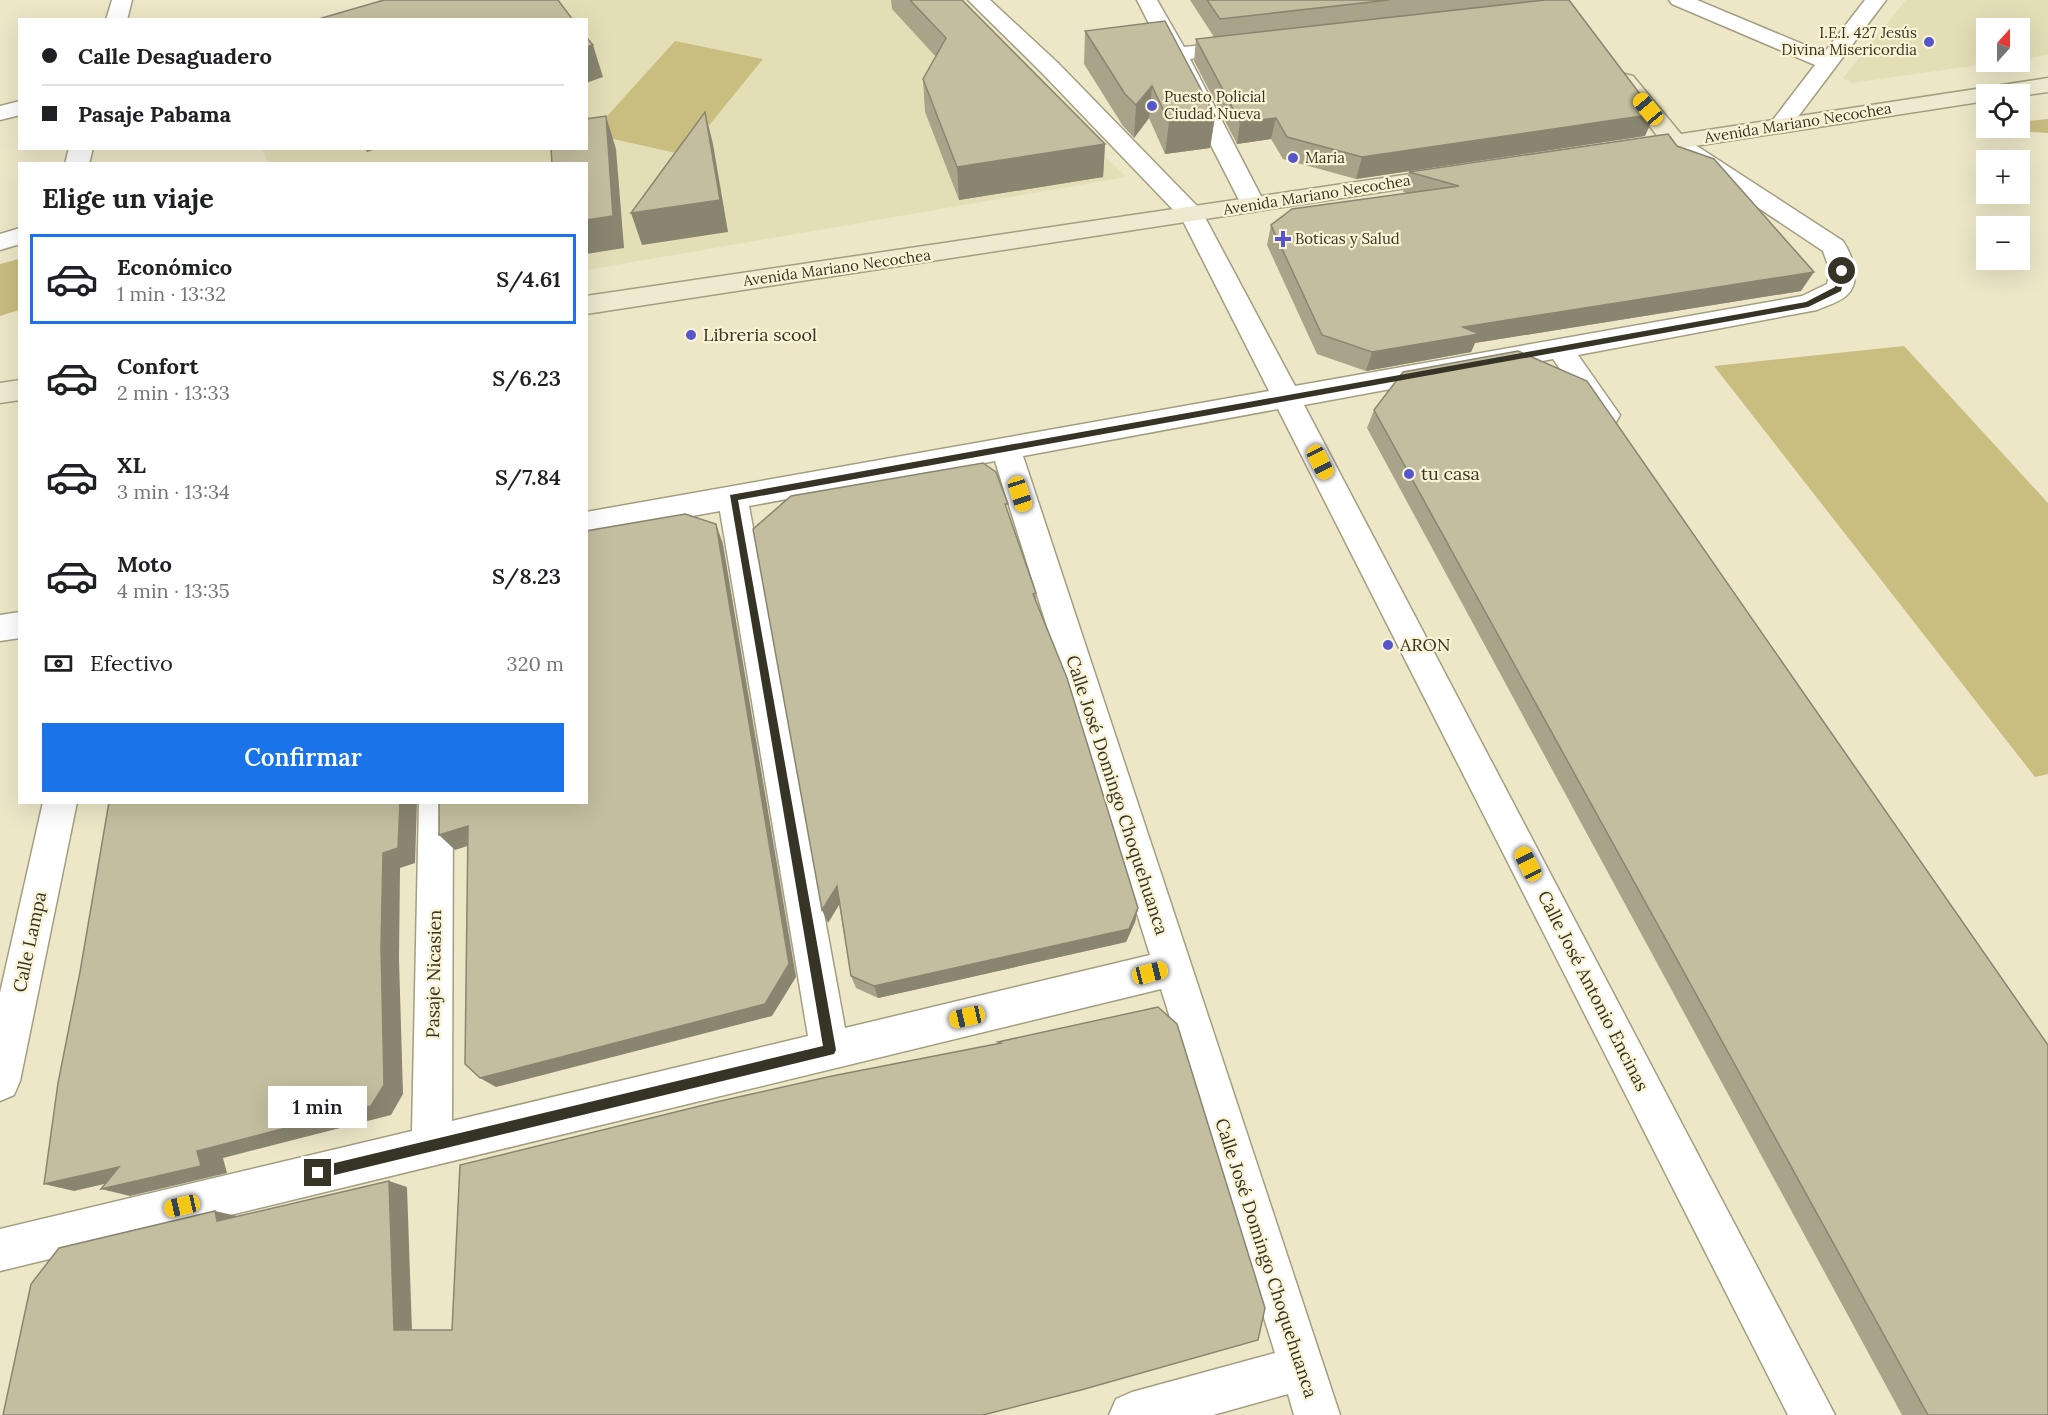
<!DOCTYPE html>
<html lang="es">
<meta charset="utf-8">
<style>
:root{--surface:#fff;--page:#f6f6f6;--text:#202124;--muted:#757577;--line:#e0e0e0;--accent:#1a73e8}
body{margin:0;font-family:Lora,serif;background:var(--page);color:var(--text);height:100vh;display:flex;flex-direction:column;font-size:22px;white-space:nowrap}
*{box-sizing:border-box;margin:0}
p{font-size:20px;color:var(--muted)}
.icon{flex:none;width:33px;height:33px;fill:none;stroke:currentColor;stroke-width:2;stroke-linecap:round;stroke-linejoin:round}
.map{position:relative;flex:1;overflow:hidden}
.drawer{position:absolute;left:18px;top:162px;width:570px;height:642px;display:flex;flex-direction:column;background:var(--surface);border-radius:0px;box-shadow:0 6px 24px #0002}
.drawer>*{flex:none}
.guide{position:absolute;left:18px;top:18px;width:570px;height:132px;border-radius:0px;box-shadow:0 6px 24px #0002;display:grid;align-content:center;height:132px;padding:0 24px;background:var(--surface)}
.needle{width:39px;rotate:21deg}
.fabs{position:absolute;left:1976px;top:18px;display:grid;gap:12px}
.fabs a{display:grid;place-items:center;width:54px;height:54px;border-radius:0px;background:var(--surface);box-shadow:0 6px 24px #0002;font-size:30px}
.end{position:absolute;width:27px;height:27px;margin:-14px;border:8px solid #363427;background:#fff;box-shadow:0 0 0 3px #fff}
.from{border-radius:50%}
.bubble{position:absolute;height:42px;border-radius:0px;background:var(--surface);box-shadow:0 6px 24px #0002;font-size:20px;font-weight:600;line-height:42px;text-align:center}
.car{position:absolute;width:18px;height:36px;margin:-18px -9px;border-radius:8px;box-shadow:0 0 4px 2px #0007;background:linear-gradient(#f5c518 24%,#345 0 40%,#f5c518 0 76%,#345 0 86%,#f5c518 0)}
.guide b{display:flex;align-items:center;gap:21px;height:57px;font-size:22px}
.guide b+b{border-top:2px solid var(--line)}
.guide i{width:15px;height:15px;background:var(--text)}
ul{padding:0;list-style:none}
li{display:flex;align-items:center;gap:18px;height:90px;margin:0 12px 9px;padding:0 12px;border:3px solid transparent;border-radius:0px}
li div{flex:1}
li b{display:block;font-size:22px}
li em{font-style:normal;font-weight:600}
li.current{border-color:var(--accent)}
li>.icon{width:54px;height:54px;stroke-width:1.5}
h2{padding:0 24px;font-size:27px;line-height:72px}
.pay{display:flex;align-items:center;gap:15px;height:66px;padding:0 24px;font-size:22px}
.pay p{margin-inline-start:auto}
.cta{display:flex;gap:12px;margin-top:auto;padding:12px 24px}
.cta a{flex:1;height:69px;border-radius:0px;background:var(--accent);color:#fff;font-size:24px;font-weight:600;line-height:69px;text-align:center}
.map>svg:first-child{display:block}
.built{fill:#e4deb7}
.green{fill:#c9bd80}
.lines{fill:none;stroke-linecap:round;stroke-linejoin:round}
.street-casing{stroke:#a39e80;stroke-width:3}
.secondary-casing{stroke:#a39e80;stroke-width:3}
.street{fill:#fff;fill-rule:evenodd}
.secondary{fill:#eee9cf;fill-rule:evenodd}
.wall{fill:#a9a38a}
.shaded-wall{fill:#898570}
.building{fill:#c4bea0;stroke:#898570;stroke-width:1.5}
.route{fill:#363427}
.poi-dot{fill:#5655cd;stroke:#faf4d5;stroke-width:2}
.labels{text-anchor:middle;stroke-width:4.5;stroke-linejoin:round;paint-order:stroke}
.far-poi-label{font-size:15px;fill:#363427;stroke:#faf4d5;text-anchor:start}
.far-street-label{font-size:15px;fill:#363427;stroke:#faf4d5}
.poi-label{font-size:18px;fill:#363427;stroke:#faf4d5;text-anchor:start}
.street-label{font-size:18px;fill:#363427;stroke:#faf4d5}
</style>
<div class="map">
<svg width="2048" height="1415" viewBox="0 0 2048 1415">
<rect width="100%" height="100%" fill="#ede7c8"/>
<!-- built -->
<g class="built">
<polygon points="467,0 944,0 1126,177 587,270 586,164 269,164 262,149 586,148 586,20 400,19"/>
<polygon points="1906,0 2048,0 2048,55 2019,59 2019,28 1986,28 1986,62 2000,62 1852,83 1843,78"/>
</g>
<!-- green -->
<g class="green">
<polygon points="675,41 763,59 685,155 591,134"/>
<polygon points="2048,119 2048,133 2014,131 2008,128 2019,128 2019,122"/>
<polygon points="19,259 19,310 0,316 0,264"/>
<polygon points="1904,346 2048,503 2048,774 2035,777 1714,366"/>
</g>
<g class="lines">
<defs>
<g id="street">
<polygon points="112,0 132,0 127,20 106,20"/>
<path d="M968 0H990L1058 63 1201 210 1295 386 1802 296 1827 284 1830 271 1823 251 1667 147 1663 142 1667 137 1675 135 1683 137 1843 241C1852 255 1862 281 1847 295 1840 302 1826 306 1817 310L1578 355 1620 415 1616 422 1606 425 1596 422 1553 359 1304 405 1835 1415H1788L1278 409 1023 456 1340 1415H1294L1288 1394 1213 1415H1109L1116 1399 1132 1392 1275 1353 1161 989 0 1271V1229L412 1131 419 802H453L452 1121 808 1036 720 511 586 535V512L1269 391 1182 219 1042 73ZM995 461 1150 955 845 1028 749 506Z"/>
<polygon points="1137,0 1157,0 1184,47 1238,41 1246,42 1249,47 1246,52 1190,59 1265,204 1262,209 1253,212 1244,209 1241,204"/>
<polygon points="1669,0 1697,0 1824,53 1865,0 1886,0 1788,130 1780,132 1772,130 1769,125 1815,65 1672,4"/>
<polygon points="20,101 20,115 0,120 0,106"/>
<polygon points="69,148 93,148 89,164 65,164"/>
<polygon points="20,228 20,244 0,250 0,234"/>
<polygon points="20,612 20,638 0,641 0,615"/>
<polygon points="43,802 77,802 20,1081 14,1095 0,1101 0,993"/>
</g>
<g id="secondary">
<polygon points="1625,74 1633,76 1681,134 2048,78 2048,92 2019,96 1986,94 1986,101 1630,156 1622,154 1618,149 1622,144 1659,138 1614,81 1617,76"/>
<polygon points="1451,168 1459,170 1463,175 1459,180 586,314 586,296"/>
<polygon points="20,380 20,400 0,403 0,383"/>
</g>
</defs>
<!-- street casing -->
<use href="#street" class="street-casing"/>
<!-- secondary casing -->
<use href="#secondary" class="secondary-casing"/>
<!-- street -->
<use href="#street" class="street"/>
<!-- secondary -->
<use href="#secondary" class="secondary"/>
</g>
<!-- wall -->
<g class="wall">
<polygon points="891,0 962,0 1105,144 1103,177 959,200 925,112 923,79 936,57 892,9"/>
<polygon points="1190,0 1569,0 1645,136 1356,179 1283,159 1271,139 1237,144 1194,61 1196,39 1214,37"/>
<polygon points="1085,31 1215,116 1210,148 1165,154 1149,118 1134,138 1123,126 1084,64"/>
<polygon points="1677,146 1801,291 1475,343 1471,352 1366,371 1317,354 1267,245 1271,225 1408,193 1403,192 1409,172"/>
<polygon points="1374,410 2048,1415 1902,1415 1367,428"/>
<polygon points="1008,514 1036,593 1036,601 1138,908 1135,922 1126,942 878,998 856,988 851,976 839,904 828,923"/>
</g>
<!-- shaded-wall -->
<g class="shaded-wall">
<polygon points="593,45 603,77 586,83 586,47"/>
<polygon points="1152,86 1149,118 1134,138 1136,105"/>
<polygon points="705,112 713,144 728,232 642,245 631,213"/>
<polygon points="1655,114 1645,136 1356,179 1362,157"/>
<polygon points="606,116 616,149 624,248 586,254 586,220"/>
<polygon points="1215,116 1210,148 1165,154 1169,122"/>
<polygon points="1276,118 1271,139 1237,144 1240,122"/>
<polygon points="1105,144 1103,177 959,200 957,167"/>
<polygon points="365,148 379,148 367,152"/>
<polygon points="1814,272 1801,291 1475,343 1471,352 1366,371 1372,352 1463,327"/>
<polygon points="716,524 723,544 796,977 772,1016 496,1087 480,1078"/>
<polygon points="400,802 417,802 415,863 400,868 399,959 403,1094 391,1115 223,1158 227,1173 130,1196 101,1189 197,1151 381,947 383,853"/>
<polygon points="468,826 483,841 455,850 439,835"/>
<polygon points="837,886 842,900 828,923 822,910"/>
<polygon points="1138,908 1135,922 1126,942 878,998 874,986"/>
<polygon points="119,1167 147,1174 74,1191 44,1184"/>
<polygon points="389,1181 407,1187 412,1332 394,1330"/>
<polygon points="215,1211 237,1216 240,1226 217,1221"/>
</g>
<!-- building -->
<g class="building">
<polygon points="384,0 558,0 573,20 315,20"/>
<polygon points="910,0 962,0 1105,144 957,167 923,79 946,38"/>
<polygon points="1207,0 1389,0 1220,19"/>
<polygon points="1545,0 1569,0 1655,114 1362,157 1287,137 1276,118 1240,122 1196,39"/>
<polygon points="1165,21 1215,116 1169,122 1152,86 1136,105 1125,94 1085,31"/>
<polygon points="586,37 593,45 586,47"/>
<polygon points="705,112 720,200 631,213"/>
<polygon points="606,116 613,216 586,220 586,164 552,164 551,148 586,148 586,119"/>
<polygon points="1668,134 1677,146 1714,159 1814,272 1463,327 1479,334 1372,352 1322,335 1271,225 1292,209 1459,186 1409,172"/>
<polygon points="1518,351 1587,381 2048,1045 2048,1415 1928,1415 1374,410 1403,372"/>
<polygon points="983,463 996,472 1008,504 1005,504 1036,593 1033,594 1067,678 1138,908 1129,929 874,986 851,976 837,886 822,910 753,529 791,496"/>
<polygon points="685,514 716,524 789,964 765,1004 480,1078 465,1064 468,826 439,835 439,802 586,802 586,531"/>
<polygon points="109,802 400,802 398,848 383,853 381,947 384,1085 371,1106 197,1151 201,1166 101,1189 119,1167 44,1184 58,1083 80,972"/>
<polygon points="1158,1007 1177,1024 1265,1308 1258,1340 1081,1390 983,1415 3,1415 31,1284 59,1248 215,1211 217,1221 389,1181 394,1330 452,1330 460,1165 716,1102 832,1076 1001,1043 998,1042"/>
</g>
<!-- route -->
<polygon class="route" points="1842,268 1846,271 1841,291 1808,307 738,500 836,1050 834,1054 318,1179 314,1177 314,1169 318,1167 823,1046 730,495 1806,302 1835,287 1839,271"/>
<!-- markers -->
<g class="poi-dot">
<circle cx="1929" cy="42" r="6"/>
<circle cx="1152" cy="106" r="6"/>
<circle cx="1293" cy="158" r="6"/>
<path d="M1280 230h6v6h6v6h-6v6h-6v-6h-6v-6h6z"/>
<circle cx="691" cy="335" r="6"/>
<circle cx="1409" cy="474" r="6"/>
<circle cx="1388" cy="645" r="6"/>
</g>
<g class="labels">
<!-- far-poi labels -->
<g class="far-poi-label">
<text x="1917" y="38" text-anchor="end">I.E.I. 427 Jesús<tspan x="1917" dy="17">Divina Misericordia</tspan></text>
<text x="1164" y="102">Puesto Policial<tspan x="1164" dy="17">Ciudad Nueva</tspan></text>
<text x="1305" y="163">Maria</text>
<text x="1295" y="244">Boticas y Salud</text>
</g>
<!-- far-street labels -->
<g class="far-street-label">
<text transform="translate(1798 123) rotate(-9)" y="5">Avenida Mariano Necochea</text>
<text transform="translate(1317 195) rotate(-9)" y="5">Avenida Mariano Necochea</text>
<text transform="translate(837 268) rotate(-8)" y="5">Avenida Mariano Necochea</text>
</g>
<!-- poi labels -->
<g class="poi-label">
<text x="703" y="341">Libreria scool</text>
<text x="1421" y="480">tu casa</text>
<text x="1400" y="651">ARON</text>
</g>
<!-- street labels -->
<g class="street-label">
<text transform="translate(1117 795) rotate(72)" y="6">Calle José Domingo Choquehuanca</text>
<text transform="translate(30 942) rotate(-78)" y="6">Calle Lampa</text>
<text transform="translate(434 974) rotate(-89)" y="6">Pasaje Nicasien</text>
<text transform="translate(1593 991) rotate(63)" y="6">Calle José Antonio Encinas</text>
<text transform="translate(1266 1258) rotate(72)" y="6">Calle José Domingo Choquehuanca</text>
</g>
</g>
</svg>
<div class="fabs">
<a><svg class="needle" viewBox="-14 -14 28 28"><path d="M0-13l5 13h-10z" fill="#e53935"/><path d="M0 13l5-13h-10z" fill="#757577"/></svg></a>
<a><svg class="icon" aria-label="locate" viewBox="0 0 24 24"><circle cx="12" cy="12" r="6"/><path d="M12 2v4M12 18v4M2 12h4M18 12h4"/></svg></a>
<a>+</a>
<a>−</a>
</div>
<i class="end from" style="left:1842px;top:271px"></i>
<i class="end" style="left:318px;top:1173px"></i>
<div class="bubble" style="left:268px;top:1086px;width:99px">1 min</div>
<i class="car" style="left:1648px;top:109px;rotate:320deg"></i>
<i class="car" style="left:1320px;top:462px;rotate:153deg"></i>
<i class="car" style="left:1020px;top:494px;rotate:162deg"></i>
<i class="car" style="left:1528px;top:864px;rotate:333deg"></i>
<i class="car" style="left:1150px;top:973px;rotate:76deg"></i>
<i class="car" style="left:967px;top:1017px;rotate:257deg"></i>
<i class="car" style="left:182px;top:1206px;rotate:257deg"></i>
<div class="guide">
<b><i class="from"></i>Calle Desaguadero</b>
<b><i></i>Pasaje Pabama</b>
</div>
<section class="drawer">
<h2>Elige un viaje</h2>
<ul>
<li class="current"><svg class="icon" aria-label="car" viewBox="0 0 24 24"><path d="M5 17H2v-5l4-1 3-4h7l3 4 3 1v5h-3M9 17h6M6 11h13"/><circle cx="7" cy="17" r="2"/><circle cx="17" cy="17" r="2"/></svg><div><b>Económico</b><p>1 min · 13:32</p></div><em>S/4.61</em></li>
<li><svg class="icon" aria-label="car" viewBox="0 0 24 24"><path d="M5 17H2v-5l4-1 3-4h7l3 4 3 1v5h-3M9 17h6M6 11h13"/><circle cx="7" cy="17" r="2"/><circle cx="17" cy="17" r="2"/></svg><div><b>Confort</b><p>2 min · 13:33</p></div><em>S/6.23</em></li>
<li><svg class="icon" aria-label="car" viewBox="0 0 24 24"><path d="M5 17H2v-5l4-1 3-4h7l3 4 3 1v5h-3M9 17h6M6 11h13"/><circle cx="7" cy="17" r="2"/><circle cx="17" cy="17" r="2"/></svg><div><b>XL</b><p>3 min · 13:34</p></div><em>S/7.84</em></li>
<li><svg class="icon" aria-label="car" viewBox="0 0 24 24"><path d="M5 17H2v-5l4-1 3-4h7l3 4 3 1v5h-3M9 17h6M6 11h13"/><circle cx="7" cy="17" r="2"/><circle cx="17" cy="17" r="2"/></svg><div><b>Moto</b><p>4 min · 13:35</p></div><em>S/8.23</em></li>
</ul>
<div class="pay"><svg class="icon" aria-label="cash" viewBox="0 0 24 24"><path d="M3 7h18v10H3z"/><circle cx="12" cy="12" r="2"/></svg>Efectivo<p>320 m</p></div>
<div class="cta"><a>Confirmar</a></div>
</section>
</div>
